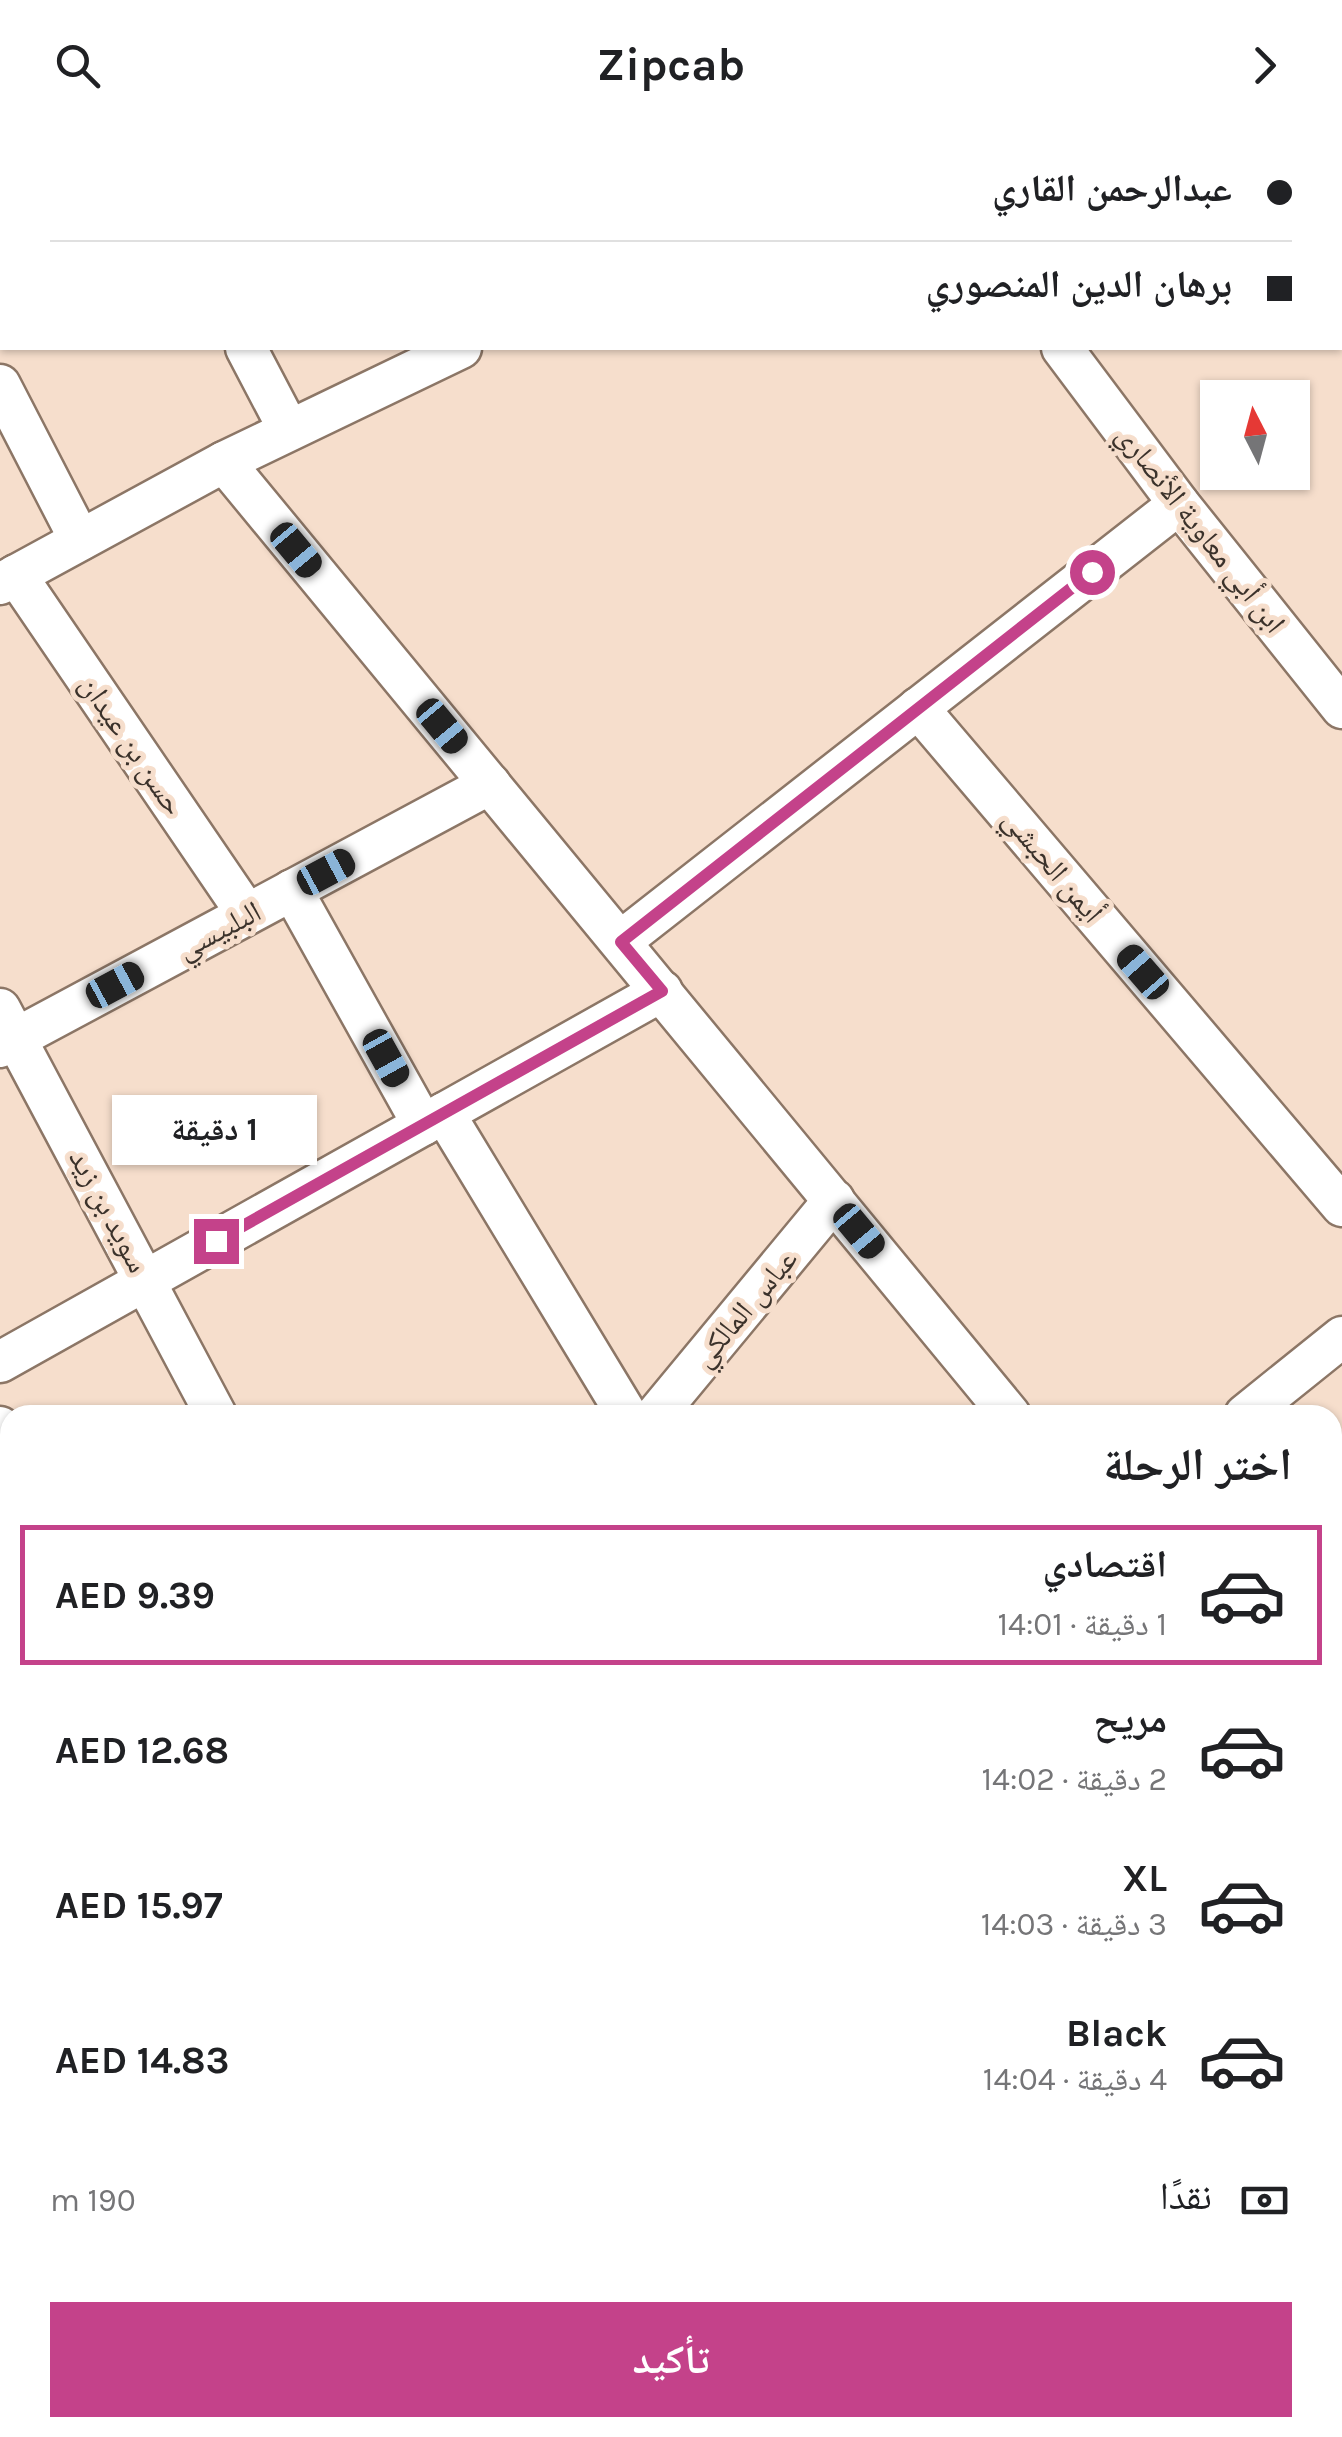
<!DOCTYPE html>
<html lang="ar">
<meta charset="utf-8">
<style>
:root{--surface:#fff;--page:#f6f6f6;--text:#202124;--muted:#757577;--line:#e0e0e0;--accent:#c4428a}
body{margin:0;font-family:Karla,"Noto Naskh Arabic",sans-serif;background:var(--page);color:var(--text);direction:rtl;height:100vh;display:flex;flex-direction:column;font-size:38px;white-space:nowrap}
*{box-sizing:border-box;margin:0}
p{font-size:32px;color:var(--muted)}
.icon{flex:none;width:55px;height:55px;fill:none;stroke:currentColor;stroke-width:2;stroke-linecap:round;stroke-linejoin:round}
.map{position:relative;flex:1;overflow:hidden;direction:ltr}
.panel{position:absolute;left:0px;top:1275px;width:1342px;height:1032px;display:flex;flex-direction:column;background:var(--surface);border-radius:30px 30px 0 0;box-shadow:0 2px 8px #0004;direction:rtl}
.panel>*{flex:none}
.top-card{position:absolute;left:0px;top:0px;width:1342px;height:220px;box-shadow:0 2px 8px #0004;direction:rtl;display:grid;align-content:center;height:220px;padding:0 50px;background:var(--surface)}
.needle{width:65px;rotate:354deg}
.buttons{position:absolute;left:1200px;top:250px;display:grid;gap:20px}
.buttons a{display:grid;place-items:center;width:110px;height:110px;border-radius:0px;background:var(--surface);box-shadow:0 2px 8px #0004;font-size:50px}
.end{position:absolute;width:45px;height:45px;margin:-22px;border:12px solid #c4428a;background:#fff;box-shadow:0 0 0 5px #fff}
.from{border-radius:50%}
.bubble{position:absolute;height:70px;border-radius:0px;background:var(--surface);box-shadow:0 2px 8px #0004;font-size:32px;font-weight:700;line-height:70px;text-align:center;direction:rtl}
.car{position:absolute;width:30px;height:60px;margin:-30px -15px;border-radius:12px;box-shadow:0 0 8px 2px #0007;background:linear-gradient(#222 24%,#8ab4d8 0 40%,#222 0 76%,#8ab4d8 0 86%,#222 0)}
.top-card b{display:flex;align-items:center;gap:35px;height:95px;font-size:38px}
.top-card b+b{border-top:2px solid var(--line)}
.top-card i{width:25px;height:25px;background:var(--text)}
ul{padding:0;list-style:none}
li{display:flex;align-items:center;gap:30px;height:140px;margin:0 20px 15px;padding:0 30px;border:5px solid transparent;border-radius:0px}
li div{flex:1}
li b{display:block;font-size:38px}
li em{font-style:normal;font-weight:700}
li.active{border-color:var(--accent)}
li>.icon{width:90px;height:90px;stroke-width:1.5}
h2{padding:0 50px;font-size:45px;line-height:120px}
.pay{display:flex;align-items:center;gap:25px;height:110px;padding:0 50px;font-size:38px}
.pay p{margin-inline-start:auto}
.button{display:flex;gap:20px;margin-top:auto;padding:20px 50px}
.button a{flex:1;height:115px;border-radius:0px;background:var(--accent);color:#fff;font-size:40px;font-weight:700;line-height:115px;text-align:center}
header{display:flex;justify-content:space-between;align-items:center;height:130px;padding:0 50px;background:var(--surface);font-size:45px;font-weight:700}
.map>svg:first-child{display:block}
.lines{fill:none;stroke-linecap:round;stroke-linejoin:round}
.minor-casing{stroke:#8c7666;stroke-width:45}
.minor{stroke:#fff;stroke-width:40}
.route{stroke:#c4428a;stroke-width:12}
.labels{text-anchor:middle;stroke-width:10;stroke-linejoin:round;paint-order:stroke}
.street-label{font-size:30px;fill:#3b322b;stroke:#f6decc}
</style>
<header><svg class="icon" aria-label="forward" viewBox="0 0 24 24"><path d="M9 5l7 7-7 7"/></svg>Zipcab<svg class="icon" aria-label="search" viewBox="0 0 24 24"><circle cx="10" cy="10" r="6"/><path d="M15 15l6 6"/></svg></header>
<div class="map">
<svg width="1342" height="2307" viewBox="0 0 1342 2307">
<rect width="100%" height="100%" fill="#f6decc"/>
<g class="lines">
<defs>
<g id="minor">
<polyline points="131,0 132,2"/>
<polyline points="392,0 393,2"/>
<polyline points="682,0 683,2"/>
<polyline points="937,2 941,0"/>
<polyline points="246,218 289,300"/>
<polyline points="1062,218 1179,374 1342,578"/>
<polyline points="0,255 80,410"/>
<polyline points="224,332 1010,1285"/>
<polyline points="16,445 247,784"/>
<polyline points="0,454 224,332 461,218"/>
<polyline points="918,578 1342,1076"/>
<polyline points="292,760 423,995"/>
<polyline points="621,811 1179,374"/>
<polyline points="0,879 216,1285"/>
<polyline points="0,917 490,654"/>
<polyline points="444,983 627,1285"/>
<polyline points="0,1232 662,861"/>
<polyline points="656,1285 834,1070"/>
<polyline points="1245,1285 1342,1207"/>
<polyline points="0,1297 10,1314"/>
<polyline points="1332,1677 1342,1688"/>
<polyline points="0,1688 10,1707"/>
<polyline points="1332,1859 1342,1850"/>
<polyline points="0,1897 10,1896"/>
<polyline points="0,2007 10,1997"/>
<polyline points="1332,2265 1342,2277"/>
<polyline points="354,2298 362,2307"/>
<polyline points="886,2298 894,2307"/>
<polyline points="53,2307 64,2298"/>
<polyline points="641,2307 651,2298"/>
</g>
</defs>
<!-- minor casing -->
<use href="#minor" class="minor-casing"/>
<!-- minor -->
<use href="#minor" class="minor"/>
</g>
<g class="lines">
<!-- route -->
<polyline class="route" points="216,1111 662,861 621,812 1092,442"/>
</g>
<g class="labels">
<!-- street labels -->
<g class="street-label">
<text transform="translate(1201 399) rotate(52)" y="10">ابن أبي معاوية الأنصاري</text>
<text transform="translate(132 615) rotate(56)" y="10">حسن بن عيدان</text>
<text transform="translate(1053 736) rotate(50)" y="10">أيمن الحبشي</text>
<text transform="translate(219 800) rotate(-28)" y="10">البلبيسي</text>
<text transform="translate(109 1081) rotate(62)" y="10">سويد بن زيد</text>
<text transform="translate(745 1178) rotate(-50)" y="10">عباس المالكي</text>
</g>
</g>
</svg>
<div class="buttons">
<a><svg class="needle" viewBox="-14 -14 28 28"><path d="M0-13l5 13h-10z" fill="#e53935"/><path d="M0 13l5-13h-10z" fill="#757577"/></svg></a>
</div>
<i class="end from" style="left:1092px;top:442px"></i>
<i class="end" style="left:216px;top:1111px"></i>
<div class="bubble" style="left:112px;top:965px;width:205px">1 دقيقة</div>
<i class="car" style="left:296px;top:420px;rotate:140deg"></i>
<i class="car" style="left:442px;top:596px;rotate:140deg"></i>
<i class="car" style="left:326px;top:742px;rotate:62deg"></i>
<i class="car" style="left:1143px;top:842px;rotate:319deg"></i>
<i class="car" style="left:115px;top:855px;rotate:62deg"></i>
<i class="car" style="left:386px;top:928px;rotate:151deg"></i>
<i class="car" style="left:859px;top:1101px;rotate:140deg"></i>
<div class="top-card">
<b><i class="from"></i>عبدالرحمن القاري</b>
<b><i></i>برهان الدين المنصوري</b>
</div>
<section class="panel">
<h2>اختر الرحلة</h2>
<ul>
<li class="active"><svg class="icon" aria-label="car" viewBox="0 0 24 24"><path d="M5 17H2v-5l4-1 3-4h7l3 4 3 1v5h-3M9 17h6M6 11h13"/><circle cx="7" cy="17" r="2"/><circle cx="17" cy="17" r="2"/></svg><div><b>اقتصادي</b><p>1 دقيقة · 14:01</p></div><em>AED 9.39</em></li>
<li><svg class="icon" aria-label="car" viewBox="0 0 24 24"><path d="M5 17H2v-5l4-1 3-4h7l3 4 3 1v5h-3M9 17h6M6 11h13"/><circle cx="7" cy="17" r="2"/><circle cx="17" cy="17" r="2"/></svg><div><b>مريح</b><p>2 دقيقة · 14:02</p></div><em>AED 12.68</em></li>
<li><svg class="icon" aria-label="car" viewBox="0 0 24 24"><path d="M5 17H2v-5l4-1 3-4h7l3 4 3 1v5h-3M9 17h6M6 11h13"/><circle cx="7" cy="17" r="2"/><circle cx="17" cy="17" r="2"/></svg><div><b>XL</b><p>3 دقيقة · 14:03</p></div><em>AED 15.97</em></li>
<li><svg class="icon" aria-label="car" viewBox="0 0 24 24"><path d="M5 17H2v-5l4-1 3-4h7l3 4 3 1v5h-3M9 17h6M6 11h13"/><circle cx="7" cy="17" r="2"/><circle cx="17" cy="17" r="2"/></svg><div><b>Black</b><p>4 دقيقة · 14:04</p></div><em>AED 14.83</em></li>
</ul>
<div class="pay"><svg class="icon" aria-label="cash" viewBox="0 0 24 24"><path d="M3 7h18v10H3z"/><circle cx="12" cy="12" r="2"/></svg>نقدًا<p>190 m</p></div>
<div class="button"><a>تأكيد</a></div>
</section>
</div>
